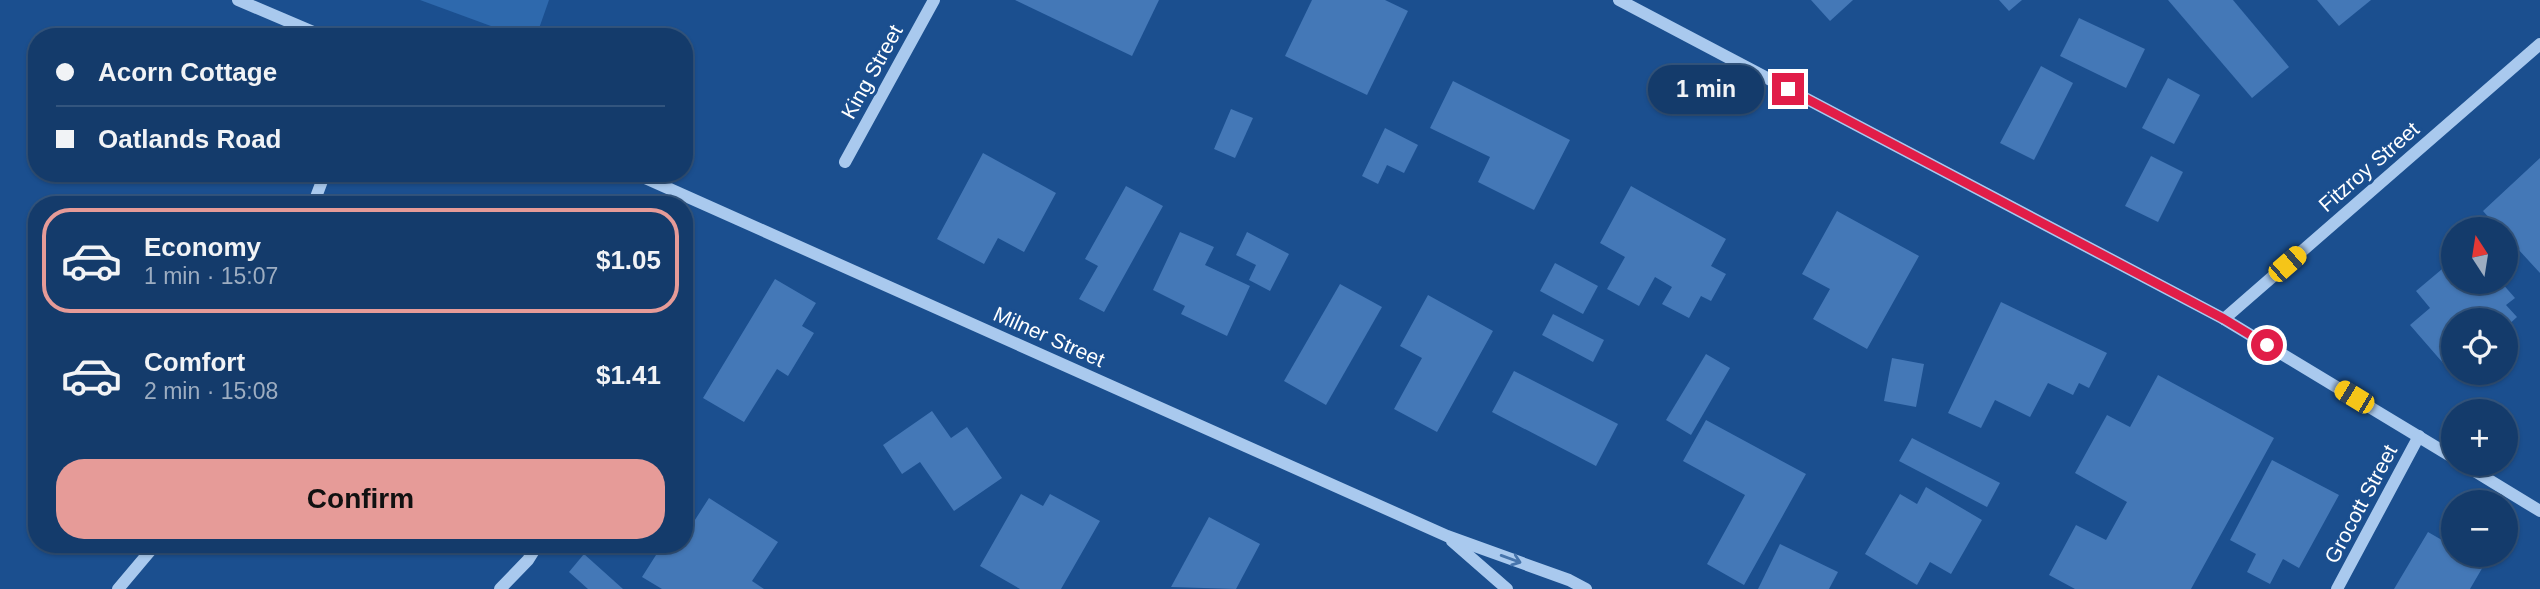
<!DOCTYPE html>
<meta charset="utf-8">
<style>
:root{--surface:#143b6b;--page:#1d4271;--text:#f1f3f6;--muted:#9dadc1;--line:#33557e;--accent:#e69b98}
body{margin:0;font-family:Arial,sans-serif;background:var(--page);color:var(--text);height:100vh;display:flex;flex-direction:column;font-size:26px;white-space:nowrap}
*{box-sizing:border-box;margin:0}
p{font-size:23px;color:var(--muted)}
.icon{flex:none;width:38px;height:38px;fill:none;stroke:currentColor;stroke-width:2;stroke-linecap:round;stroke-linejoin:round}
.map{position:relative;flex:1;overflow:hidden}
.panel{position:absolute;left:28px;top:196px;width:665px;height:357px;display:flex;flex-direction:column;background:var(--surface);border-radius:28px;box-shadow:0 2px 5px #0004,0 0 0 2px var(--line)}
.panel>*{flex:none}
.banner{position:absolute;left:28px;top:28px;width:665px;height:154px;border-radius:28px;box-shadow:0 2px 5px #0004,0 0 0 2px var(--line);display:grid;align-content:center;height:154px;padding:0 28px;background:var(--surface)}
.needle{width:46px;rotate:348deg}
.fabs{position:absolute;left:2441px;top:217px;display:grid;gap:14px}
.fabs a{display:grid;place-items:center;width:77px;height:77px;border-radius:50%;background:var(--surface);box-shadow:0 2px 5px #0004,0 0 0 2px var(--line);font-size:35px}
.end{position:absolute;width:32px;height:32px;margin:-16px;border:9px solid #e11d48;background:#fff;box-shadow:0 0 0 4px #fff}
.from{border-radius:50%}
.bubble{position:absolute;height:49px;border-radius:24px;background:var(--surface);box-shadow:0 2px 5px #0004,0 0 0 2px var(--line);font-size:23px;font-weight:600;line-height:49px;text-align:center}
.car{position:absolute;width:21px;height:42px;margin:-21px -10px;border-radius:9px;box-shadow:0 0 5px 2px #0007;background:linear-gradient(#f5c518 24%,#345 0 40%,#f5c518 0 76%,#345 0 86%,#f5c518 0)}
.banner b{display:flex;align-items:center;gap:24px;height:66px;font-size:26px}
.banner b+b{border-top:2px solid var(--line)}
.banner i{width:18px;height:18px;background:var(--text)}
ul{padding:12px 0 0;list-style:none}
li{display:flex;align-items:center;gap:21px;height:105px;margin:0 14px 10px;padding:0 14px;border:4px solid transparent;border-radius:28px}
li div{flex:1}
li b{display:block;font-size:26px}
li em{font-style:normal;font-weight:600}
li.on{border-color:var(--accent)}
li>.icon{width:63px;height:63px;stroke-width:1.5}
.cta{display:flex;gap:14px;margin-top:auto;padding:14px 28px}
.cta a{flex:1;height:80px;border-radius:28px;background:var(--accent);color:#111;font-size:28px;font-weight:600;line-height:80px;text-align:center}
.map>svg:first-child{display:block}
.green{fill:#2e69ad}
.building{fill:#4478b7}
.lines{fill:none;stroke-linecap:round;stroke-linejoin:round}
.minor{stroke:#a9c9ee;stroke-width:12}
.oneway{stroke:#4674ac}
.route{stroke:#e11d48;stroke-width:9}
.labels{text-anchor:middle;stroke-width:6;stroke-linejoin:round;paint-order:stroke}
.street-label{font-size:21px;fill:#fff;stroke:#1b4f8f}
</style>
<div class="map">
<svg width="2540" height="589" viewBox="0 0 2540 589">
<rect width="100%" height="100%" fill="#1b4f8f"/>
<!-- green -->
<polygon class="green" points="420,0 549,0 536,37 521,37"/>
<!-- building -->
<g class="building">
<polygon points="1015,0 1159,0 1132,56"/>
<polygon points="1312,0 1385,0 1408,11 1367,95 1285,56"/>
<polygon points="1811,0 1853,0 1830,21"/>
<polygon points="1999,0 2022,0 2009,11"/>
<polygon points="2168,0 2233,0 2289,67 2252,98"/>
<polygon points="2317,0 2371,0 2339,26"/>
<polygon points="2079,18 2145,49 2126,88 2060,56"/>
<polygon points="2041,66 2073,83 2034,160 2000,143"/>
<polygon points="2168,78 2200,95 2174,144 2142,128"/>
<polygon points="1453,81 1570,140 1534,210 1478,182 1490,157 1430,128"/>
<polygon points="1231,109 1253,118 1235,158 1214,149"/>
<polygon points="1385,128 1418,145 1404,173 1387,165 1378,184 1362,176"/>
<polygon points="983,153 1056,193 1024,252 998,238 984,264 937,239"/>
<polygon points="2151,156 2183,172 2158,222 2125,206"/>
<polygon points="2540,158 2540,273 2506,236 2506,229 2499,229 2483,211"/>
<polygon points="1126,186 1163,206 1104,312 1079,299 1098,266 1085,259"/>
<polygon points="1631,186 1726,239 1711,266 1726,274 1711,301 1701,296 1689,318 1662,304 1672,287 1655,277 1639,306 1607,289 1625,257 1600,243"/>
<polygon points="1837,211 1919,256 1867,349 1813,319 1830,289 1802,274"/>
<polygon points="1180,232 1214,247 1205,265 1250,286 1227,336 1181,314 1185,306 1153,290"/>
<polygon points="1247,232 1289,254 1270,291 1249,280 1256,265 1236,255"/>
<polygon points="2454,259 2454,282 2501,282 2515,298 2506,305 2517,317 2506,327 2506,320 2454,320 2454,373 2462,373 2456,378 2410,325 2430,308 2416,291"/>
<polygon points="1555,263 1598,286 1583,314 1540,291"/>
<polygon points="775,279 816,303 802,326 814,333 788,376 777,369 744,422 703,398"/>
<polygon points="1340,284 1382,307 1326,405 1284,381"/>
<polygon points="1428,295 1493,331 1437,432 1394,409 1422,358 1400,346"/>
<polygon points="2001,302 2107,353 2089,388 2079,383 2073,395 2048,383 2030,417 1995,400 1981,428 1948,413"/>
<polygon points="1553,314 1604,340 1593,362 1542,335"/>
<polygon points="1706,354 1730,368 1691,435 1666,420"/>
<polygon points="1892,358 1924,364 1916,407 1884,401"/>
<polygon points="1514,371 1618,424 1596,466 1492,412"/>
<polygon points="2158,375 2274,438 2191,589 2075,589 2049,575 2076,525 2106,540 2127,502 2075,473 2107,415 2130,427"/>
<polygon points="932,411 951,438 967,427 1002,478 954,511 920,462 902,474 883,445"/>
<polygon points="1706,420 1806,474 1744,585 1707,564 1745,495 1683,461"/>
<polygon points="1912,438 2000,483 1987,507 1899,461"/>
<polygon points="2272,460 2339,495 2299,568 2283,559 2270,584 2247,572 2256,554 2230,540"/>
<polygon points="1926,487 1982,520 1951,574 1930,562 1917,585 1865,554 1900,494 1917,504"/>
<polygon points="1021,494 1043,506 1050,494 1100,521 1061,589 1020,589 980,566"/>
<polygon points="709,498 778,542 752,581 764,589 662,589 642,577 663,544 684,544 684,537"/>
<polygon points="1209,517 1260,544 1236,589 1171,587"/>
<polygon points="2428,532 2454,547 2454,555 2466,555 2484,565 2470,589 2394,589"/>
<polygon points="1780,544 1838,572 1829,589 1758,589"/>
<polygon points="584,554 623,589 588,589 569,572"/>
</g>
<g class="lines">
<!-- minor -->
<g class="minor">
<polyline points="238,0 325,37"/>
<polyline points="1619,0 2224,319 2454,458"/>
<polyline points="845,162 934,0"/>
<polyline points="634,173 1447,536 1569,580 1586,589"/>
<polyline points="313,205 325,173"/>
<polyline points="2224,319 2540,44"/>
<polyline points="2463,464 2540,511"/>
<polyline points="1452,541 1507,589"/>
<polyline points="118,589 156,544"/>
<polyline points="500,589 528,560 538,544"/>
<polyline points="2337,589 2419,436"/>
</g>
</g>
<!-- one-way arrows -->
<defs><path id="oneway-shaft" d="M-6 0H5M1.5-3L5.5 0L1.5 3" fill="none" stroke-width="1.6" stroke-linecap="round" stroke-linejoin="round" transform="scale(1.75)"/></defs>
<use class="oneway" href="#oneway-shaft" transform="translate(1511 559) rotate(20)"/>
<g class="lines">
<!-- route -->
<polyline class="route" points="1788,89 2224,319 2267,345"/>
</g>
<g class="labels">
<!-- street labels -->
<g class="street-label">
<text transform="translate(872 72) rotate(-61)" y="7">King Street</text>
<text transform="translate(2369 167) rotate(-41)" y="7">Fitzroy Street</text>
<text transform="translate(1049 337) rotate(24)" y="7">Milner Street</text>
<text transform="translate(2361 504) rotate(-62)" y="7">Grocott Street</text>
</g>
</g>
</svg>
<div class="fabs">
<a><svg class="needle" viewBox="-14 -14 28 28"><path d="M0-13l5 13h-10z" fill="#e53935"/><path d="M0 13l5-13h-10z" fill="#9dadc1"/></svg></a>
<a><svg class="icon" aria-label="locate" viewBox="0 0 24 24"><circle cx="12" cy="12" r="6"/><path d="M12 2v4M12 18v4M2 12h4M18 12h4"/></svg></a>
<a>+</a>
<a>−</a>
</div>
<i class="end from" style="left:2267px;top:345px"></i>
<i class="end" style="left:1788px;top:89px"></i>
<div class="bubble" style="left:1648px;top:65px;width:116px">1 min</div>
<i class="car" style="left:2287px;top:264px;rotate:49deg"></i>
<i class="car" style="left:2354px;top:397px;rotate:301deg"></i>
<div class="banner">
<b><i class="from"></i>Acorn Cottage</b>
<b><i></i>Oatlands Road</b>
</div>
<section class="panel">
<ul>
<li class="on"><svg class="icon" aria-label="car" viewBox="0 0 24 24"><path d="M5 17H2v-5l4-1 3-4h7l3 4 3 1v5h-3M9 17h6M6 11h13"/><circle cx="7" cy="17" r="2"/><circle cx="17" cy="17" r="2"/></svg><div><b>Economy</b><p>1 min · 15:07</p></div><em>$1.05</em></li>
<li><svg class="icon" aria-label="car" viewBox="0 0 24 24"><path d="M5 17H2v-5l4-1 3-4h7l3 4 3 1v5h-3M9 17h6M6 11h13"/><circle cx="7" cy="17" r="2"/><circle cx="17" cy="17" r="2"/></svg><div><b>Comfort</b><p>2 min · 15:08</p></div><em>$1.41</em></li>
</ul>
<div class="cta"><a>Confirm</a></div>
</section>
</div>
